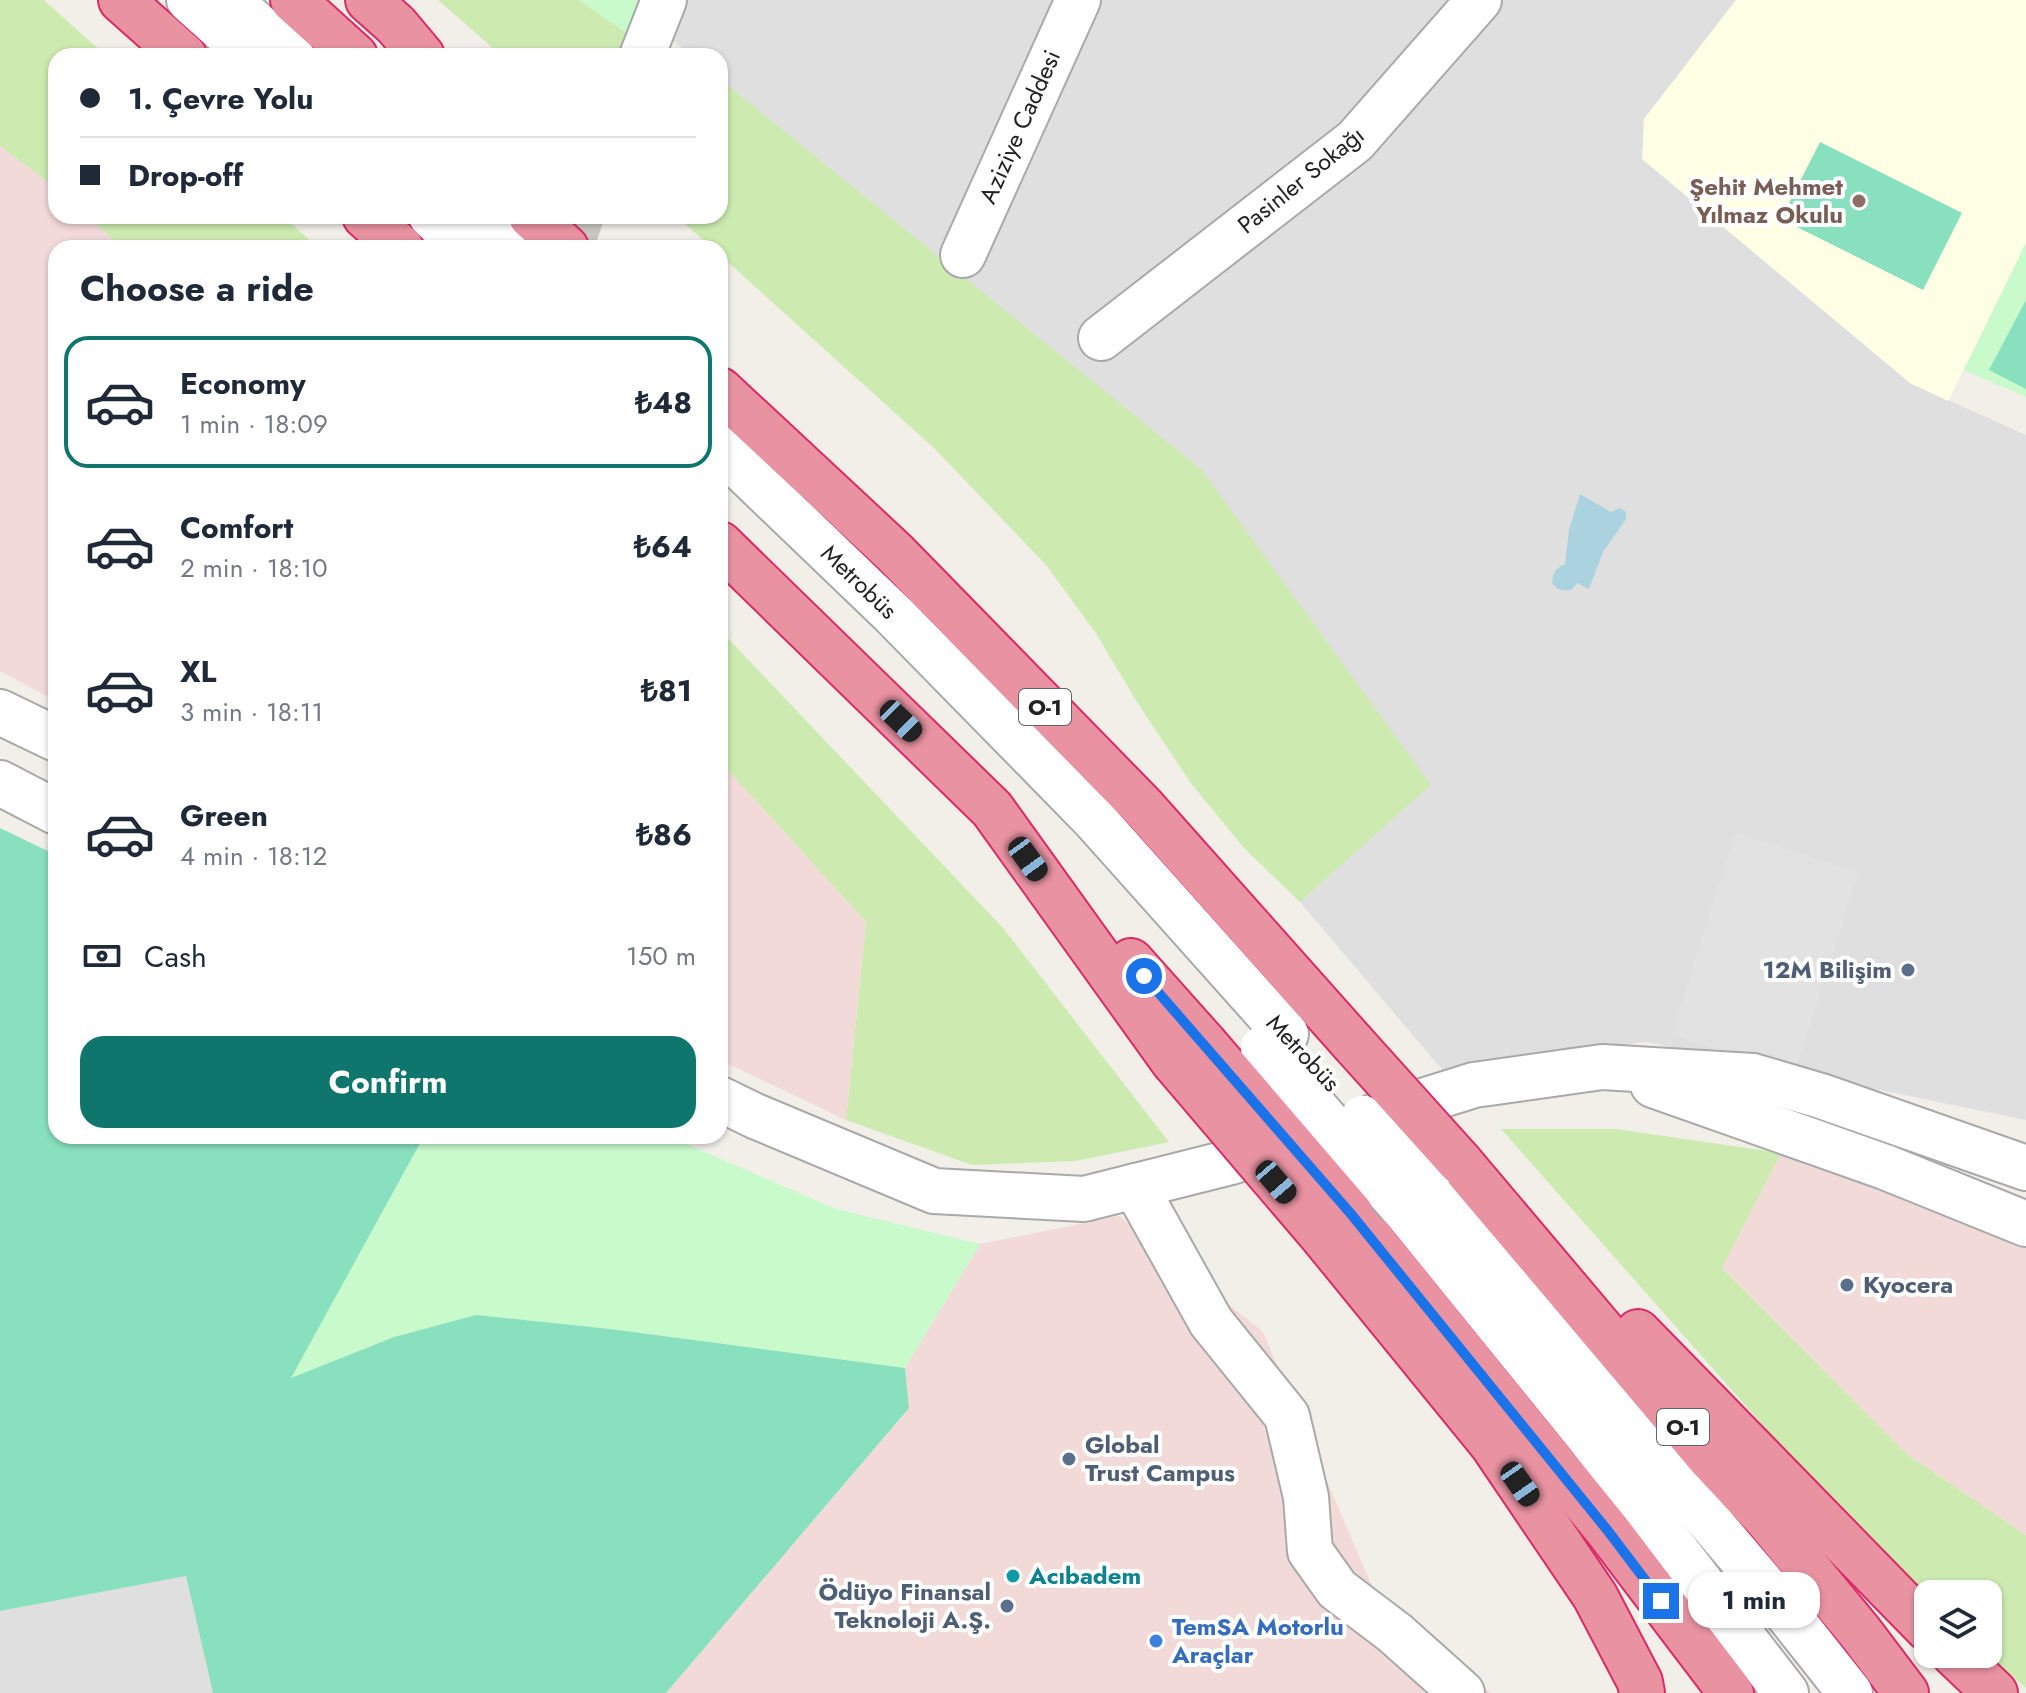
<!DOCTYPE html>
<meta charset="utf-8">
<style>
:root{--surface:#fff;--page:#f2f2f3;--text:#1f2937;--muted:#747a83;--line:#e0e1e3;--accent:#0f766e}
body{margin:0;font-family:Jost,sans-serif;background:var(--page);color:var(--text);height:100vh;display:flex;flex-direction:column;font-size:30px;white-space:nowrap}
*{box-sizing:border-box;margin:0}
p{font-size:26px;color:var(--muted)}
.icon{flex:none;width:44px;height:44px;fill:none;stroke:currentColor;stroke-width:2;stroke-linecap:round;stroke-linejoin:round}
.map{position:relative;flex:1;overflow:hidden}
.panel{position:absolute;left:48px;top:240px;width:680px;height:904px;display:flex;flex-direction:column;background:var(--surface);border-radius:24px;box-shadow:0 2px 6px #0004}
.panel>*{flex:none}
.banner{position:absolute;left:48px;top:48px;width:680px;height:176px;border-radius:24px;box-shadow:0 2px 6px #0004;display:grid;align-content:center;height:176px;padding:0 32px;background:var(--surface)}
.fabs{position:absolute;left:1914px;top:1580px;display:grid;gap:16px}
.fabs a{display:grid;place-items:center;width:88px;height:88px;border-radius:16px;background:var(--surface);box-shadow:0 2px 6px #0004;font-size:40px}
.end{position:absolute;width:36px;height:36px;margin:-18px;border:10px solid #1a73e8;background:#fff;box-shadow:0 0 0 4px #fff}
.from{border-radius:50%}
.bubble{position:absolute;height:56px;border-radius:24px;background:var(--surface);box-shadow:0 2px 6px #0004;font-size:26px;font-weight:700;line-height:56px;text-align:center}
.car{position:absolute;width:24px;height:48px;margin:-24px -12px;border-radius:10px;box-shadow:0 0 6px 2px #0007;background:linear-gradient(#222 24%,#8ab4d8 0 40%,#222 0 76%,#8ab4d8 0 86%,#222 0)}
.banner b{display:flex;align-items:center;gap:28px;height:76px;font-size:30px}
.banner b+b{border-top:2px solid var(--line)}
.banner i{width:20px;height:20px;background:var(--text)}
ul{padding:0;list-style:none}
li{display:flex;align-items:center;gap:24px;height:132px;margin:0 16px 12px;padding:0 16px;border:4px solid transparent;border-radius:24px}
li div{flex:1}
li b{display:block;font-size:30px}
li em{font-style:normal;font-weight:700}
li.current{border-color:var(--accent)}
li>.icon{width:72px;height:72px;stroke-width:1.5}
h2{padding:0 32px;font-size:36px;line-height:96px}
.pay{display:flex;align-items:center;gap:20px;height:88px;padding:0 32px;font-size:30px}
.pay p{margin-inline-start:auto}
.button{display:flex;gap:16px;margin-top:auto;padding:16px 32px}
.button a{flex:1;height:92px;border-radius:24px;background:var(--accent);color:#fff;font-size:32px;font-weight:700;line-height:92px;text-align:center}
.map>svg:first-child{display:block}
.residential{fill:#e0dfdf}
.commercial{fill:#f2dad9}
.education{fill:#ffffe5}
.grass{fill:#cdebb0}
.park{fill:#c8facc}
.pitch{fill:#88e0be}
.parking{fill:#e2e2e2}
.water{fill:#aad3df}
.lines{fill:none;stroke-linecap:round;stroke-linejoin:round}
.minor-tunnel{stroke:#c8c6c1;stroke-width:44;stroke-dasharray:44 22;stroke-linecap:butt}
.minor-casing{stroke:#a9a9a9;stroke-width:48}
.highway-casing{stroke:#dc2a67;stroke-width:48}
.minor{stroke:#fff;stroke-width:44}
.highway{stroke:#e892a2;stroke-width:44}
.minor-bridge-casing{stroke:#a9a9a9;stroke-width:48;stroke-linecap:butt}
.highway-bridge-casing{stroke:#dc2a67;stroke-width:48;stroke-linecap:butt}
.minor-bridge{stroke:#fff;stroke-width:44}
.highway-bridge{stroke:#e892a2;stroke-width:44}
.route{stroke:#1a73e8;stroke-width:10}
.education-dot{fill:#8d6e63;stroke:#fff;stroke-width:3}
.service-dot{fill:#5c6f8a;stroke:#fff;stroke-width:3}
.culture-dot{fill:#0f9aa8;stroke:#fff;stroke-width:3}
.shop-dot{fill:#3f7fe0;stroke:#fff;stroke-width:3}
.labels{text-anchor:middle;stroke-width:8;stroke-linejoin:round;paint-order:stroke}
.shield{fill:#fff;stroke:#646464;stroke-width:2}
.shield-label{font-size:22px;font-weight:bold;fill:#222}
.street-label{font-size:24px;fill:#222;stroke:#fff}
.education-label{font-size:24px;font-weight:bold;fill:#785e54;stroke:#fff;text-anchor:end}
.service-label{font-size:24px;font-weight:bold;fill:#4e5e75;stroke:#fff;text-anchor:end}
.culture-label{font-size:24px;font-weight:bold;fill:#0d838f;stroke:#fff;text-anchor:start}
.shop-label{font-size:24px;font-weight:bold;fill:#366cbe;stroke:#fff;text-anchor:start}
</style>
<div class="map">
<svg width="2026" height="1693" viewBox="0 0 2026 1693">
<rect width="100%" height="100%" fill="#f2efe9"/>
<!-- residential -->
<g class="residential">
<polygon points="671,0 1736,0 1644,119 1910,383 2026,435 2026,1120 1646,1042 1582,1050 1444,1072 1300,902 1430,784 720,79 720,56 692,56 662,32"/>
<polygon points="186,1576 213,1693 0,1693 0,1611"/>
</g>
<!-- commercial -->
<g class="commercial">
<polygon points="0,146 56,188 56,216 88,216 122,248 56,248 56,701 0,671"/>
<polygon points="720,764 726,768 866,922 846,1120 720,1060"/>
<polygon points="1781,1153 1805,1165 2026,1239 2026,1535 1908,1455 1722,1268"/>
<polygon points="1119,1216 1263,1332 1374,1591 1491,1693 666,1693 909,1408 905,1368 980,1244"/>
</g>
<!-- education -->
<polygon class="education" points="1736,0 2026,0 2026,243 1948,401 1910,383 1642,159 1644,119"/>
<!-- grass -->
<g class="grass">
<polygon points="0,0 44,0 106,56 56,56 56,188 0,146"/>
<polygon points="438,0 579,0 628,34 619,56 502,56"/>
<polygon points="720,79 1202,470 1431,785 1300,902 1244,848 1190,782 1137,702 1095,632 1046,565 935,449 720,255 720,248 712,248 676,216 720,216"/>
<polygon points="88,216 283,216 318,248 122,248"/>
<polygon points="720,630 1003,928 1169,1142 1076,1161 972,1165 846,1120 866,922 726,768 720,764"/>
<polygon points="1501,1129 1616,1129 1781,1153 1722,1268 1908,1455 2026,1535 2026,1688 1987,1654 1988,1654 1988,1594 1928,1594 1928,1598 1821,1491"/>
</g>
<!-- park -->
<g class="park">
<polygon points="579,0 647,0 628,34"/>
<polygon points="2026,243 2026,397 1964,370"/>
<polygon points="424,1136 668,1136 836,1209 980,1244 905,1368 610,1329 476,1315 394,1337 290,1379"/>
</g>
<!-- pitch -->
<g class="pitch">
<polygon points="1820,142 1962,213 1923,290 1781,219"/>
<polygon points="2026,300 2026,389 1989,370"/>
<polygon points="0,828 56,855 56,1136 424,1136 291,1378 394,1337 476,1315 610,1329 905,1368 909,1408 666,1693 213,1693 186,1576 0,1611"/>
</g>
<!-- parking -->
<polygon class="parking" points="1735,833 1859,872 1794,1074 1671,1035"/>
<!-- water -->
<path class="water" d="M1580 494 1611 512 1620 508 1626 512V519L1603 552 1589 589 1577 583 1571 590C1562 591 1558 590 1552 583 1553 572 1555 569 1565 564L1569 530Z"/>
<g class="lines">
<!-- minor-tunnel -->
<polyline class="minor-tunnel" points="571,248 582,216"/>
<defs>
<g id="minor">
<polyline points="189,0 252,56"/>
<polyline points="237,7 292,56"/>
<polyline points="642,56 664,0"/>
<polyline points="431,216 466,248"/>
<polyline points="470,216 505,248"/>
<polyline points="963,255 1078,0"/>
<polyline points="1101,338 1355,141 1479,0"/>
<polyline points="720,448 894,615 1094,819 1286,1034"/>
<polyline points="0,712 56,739"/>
<polyline points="0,783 56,812"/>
<polyline points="1653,1085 1885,1167 2026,1224"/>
<polyline points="720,1099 755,1116 934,1191 1084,1199 1231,1162 1287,1144"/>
<polyline points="1375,1116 1474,1085 1602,1067 1753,1076 1821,1096 2026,1168"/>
<polyline points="1135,1186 1211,1322 1287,1416 1306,1497 1310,1551 1337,1589 1395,1633 1462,1693"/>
<polyline points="1428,1189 1778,1602 1850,1693"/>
<polyline points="1402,1207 1591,1440 1786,1693"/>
</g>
<g id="highway">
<polyline points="121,0 184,56"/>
<polyline points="293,0 355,56"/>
<polyline points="368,0 396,25 422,56"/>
<polyline points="365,216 401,248"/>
<polyline points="531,216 566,248"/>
<polyline points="720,390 895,553 1143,807 1352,1042"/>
<polyline points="720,544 992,809 1173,1061"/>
<polyline points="1131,961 1205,1044"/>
<polyline points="1460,1162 1710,1458 1767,1519 1860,1632 1906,1693"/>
<polyline points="1351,1214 1608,1531 1731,1693"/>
<polyline points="1324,1238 1492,1444 1595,1596 1640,1682 1642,1693"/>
<polyline points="1638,1332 1928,1629"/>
<polyline points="1954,1654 1995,1693"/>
</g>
</defs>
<!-- minor casing -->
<use href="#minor" class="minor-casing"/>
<!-- highway casing -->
<use href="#highway" class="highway-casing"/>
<!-- minor -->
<use href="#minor" class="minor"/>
<!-- highway -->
<use href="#highway" class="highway"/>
<defs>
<g id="minor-bridge">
<polyline points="1263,1048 1402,1207"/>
<polyline points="1363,1118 1428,1189"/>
</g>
<g id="highway-bridge">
<polyline points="1352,1042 1460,1162"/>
<polyline points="1205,1044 1351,1214"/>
<polyline points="1173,1061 1324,1238"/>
</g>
</defs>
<!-- minor-bridge casing -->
<use href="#minor-bridge" class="minor-bridge-casing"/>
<!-- highway-bridge casing -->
<use href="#highway-bridge" class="highway-bridge-casing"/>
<!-- minor-bridge -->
<use href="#minor-bridge" class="minor-bridge"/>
<!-- highway-bridge -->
<use href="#highway-bridge" class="highway-bridge"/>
</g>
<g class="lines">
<!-- route -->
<polyline class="route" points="1144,976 1351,1214 1608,1531 1661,1601"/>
</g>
<!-- markers -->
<circle class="education-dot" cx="1859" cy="201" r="8"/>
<g class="service-dot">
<circle cx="1908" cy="970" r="8"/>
<circle cx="1847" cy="1285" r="8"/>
<circle cx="1069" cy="1459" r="8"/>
<circle cx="1007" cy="1606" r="8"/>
</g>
<circle class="culture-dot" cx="1013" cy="1576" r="8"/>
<circle class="shop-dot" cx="1156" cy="1641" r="8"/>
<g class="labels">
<!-- shield labels -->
<g class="shield">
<rect x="1019" y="689" width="52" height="36" rx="6"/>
<rect x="1657" y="1409" width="52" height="36" rx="6"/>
</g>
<g class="shield-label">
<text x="1045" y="715">O-1</text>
<text x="1683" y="1435">O-1</text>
</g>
<!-- street labels -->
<g class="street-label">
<text transform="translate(1020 127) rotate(-66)" y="8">Aziziye Caddesi</text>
<text transform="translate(1301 180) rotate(-39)" y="8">Pasinler Sokağı</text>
<text transform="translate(859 582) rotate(44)" y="8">Metrobüs</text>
<text transform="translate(1303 1053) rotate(47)" y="8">Metrobüs</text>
</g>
<!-- education labels -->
<g class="education-label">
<text x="1843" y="195">Şehit Mehmet<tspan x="1843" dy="28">Yılmaz Okulu</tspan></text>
</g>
<!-- service labels -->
<g class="service-label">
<text x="1892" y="978">12M Bilişim</text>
<text x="1863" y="1293" text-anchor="start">Kyocera</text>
<text x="1085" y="1453" text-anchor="start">Global<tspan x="1085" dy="28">Trust Campus</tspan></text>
<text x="991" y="1600">Ödüyo Finansal<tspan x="991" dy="28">Teknoloji A.Ş.</tspan></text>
</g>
<!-- culture labels -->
<g class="culture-label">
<text x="1029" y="1584">Acıbadem</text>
</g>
<!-- shop labels -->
<g class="shop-label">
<text x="1172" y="1635">TemSA Motorlu<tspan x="1172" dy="28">Araçlar</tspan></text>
</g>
</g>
</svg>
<div class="fabs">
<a><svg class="icon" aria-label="layers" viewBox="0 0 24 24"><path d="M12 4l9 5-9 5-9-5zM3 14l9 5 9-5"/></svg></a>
</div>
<i class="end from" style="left:1144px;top:976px"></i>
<i class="end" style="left:1661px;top:1601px"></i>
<div class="bubble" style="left:1688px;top:1572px;width:132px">1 min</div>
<i class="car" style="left:901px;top:721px;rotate:134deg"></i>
<i class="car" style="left:1028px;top:859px;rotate:144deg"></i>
<i class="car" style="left:1276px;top:1182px;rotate:139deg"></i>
<i class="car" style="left:1520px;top:1484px;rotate:145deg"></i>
<div class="banner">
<b><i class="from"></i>1. Çevre Yolu</b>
<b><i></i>Drop-off</b>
</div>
<section class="panel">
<h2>Choose a ride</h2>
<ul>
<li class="current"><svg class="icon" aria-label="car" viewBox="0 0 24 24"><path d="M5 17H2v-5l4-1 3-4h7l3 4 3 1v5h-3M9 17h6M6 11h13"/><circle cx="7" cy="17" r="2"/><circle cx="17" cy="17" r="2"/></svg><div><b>Economy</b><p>1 min · 18:09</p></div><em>₺48</em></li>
<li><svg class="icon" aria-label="car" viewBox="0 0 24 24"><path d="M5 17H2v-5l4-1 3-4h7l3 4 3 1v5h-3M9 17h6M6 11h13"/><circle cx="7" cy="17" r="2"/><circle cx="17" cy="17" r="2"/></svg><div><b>Comfort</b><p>2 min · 18:10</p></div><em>₺64</em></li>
<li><svg class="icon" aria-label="car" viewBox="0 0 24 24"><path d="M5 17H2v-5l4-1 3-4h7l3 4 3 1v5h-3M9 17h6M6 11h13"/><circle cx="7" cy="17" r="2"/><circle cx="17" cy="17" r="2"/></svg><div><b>XL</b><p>3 min · 18:11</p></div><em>₺81</em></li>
<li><svg class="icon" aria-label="car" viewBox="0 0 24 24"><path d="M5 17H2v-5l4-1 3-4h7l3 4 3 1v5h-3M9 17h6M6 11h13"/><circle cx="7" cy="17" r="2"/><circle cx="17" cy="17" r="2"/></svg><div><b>Green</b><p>4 min · 18:12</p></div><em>₺86</em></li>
</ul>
<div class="pay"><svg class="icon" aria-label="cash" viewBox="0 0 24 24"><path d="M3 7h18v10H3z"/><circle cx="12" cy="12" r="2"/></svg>Cash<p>150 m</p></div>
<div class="button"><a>Confirm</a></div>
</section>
</div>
